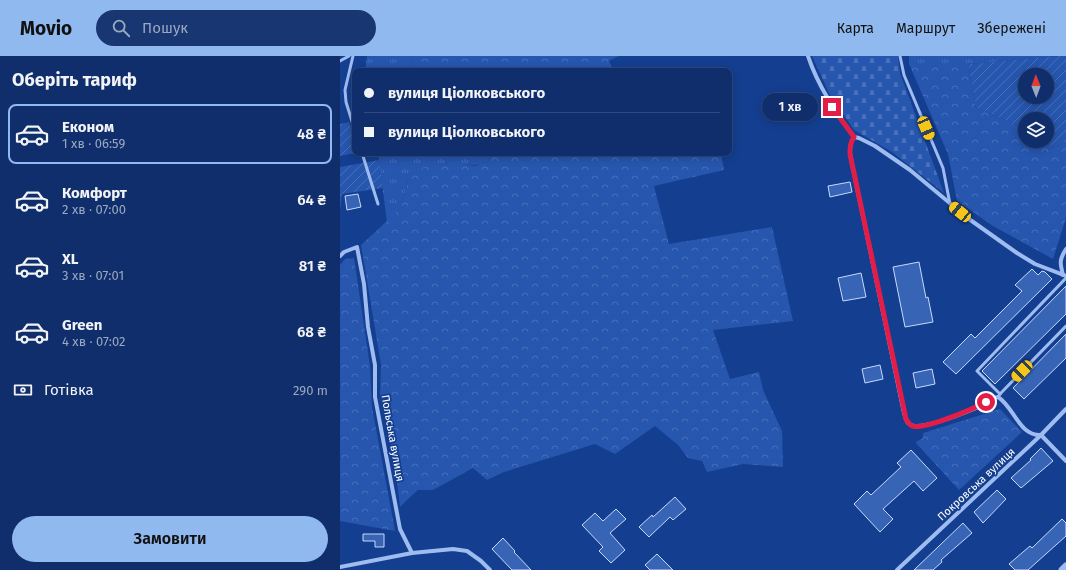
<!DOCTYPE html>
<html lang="uk">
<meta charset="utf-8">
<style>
:root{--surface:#0f2e6b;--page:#183671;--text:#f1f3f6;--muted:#9ba8c1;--line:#2f4a7e;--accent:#90b9f0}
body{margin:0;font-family:"Fira Sans",sans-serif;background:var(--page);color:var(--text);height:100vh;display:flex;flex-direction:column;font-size:15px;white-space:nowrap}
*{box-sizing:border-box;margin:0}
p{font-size:13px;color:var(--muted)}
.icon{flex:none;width:22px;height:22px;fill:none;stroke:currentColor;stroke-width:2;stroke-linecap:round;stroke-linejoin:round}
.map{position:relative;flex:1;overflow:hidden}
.sheet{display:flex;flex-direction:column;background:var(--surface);width:340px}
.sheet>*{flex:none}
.banner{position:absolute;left:12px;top:12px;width:380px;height:88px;border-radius:8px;box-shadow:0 2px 10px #0003,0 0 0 1px var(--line);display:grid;align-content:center;height:88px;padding:0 12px;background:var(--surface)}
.needle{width:26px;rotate:359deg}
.controls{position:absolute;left:678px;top:12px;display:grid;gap:8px}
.controls a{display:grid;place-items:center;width:36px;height:36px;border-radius:50%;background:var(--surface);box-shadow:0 2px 10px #0003,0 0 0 1px var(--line);font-size:20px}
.end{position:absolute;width:18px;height:18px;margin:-9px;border:5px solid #e11d48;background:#fff;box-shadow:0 0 0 2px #fff}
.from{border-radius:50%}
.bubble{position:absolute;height:28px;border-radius:14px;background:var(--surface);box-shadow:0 2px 10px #0003,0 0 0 1px var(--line);font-size:13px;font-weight:600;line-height:28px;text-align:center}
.car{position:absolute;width:12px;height:24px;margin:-12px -6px;border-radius:5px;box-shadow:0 0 3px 1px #0007;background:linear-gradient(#f5c518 24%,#345 0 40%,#f5c518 0 76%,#345 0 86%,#f5c518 0)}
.banner b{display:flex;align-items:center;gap:14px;height:38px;font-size:15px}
.banner b+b{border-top:1px solid var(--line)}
.banner i{width:10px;height:10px;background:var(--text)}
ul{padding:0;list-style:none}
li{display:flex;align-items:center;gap:12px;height:60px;margin:0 8px 6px;padding:0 4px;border:2px solid transparent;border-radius:8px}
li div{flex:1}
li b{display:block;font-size:15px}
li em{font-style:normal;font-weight:600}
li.selected{border-color:var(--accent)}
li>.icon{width:36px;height:36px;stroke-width:1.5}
h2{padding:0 12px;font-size:18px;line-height:48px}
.pay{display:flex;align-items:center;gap:10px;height:44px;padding:0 12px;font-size:15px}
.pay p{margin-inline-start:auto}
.cta{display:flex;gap:8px;margin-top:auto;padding:8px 12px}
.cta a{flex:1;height:46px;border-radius:24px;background:var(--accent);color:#111;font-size:16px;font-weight:600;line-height:46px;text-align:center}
header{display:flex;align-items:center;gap:24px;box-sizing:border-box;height:56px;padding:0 20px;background:var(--accent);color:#111}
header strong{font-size:19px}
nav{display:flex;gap:22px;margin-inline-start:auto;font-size:14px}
.search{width:280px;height:36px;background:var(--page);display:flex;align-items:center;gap:10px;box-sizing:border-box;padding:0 14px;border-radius:22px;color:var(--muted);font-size:15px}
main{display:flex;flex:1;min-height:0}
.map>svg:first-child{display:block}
.grass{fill:url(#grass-tufts)}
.forest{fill:url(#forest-crowns)}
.cemetery{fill:url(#cemetery-stones)}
.garden{fill:url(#garden-furrows);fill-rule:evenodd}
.building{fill:#3864b6;stroke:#c6d9fc}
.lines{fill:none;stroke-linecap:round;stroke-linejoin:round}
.service{stroke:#9fbcf1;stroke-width:3}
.minor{stroke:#9fbcf1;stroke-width:4}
.tertiary{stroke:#9fbcf1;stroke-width:7}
.route{stroke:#e11d48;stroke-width:5}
.labels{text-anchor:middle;stroke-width:3.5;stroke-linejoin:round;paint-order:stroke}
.street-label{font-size:11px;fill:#fff;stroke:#143e8f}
</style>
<header>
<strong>Movio</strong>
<div class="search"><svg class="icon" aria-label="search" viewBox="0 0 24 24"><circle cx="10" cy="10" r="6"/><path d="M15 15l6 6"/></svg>Пошук</div>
<nav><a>Карта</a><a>Маршрут</a><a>Збережені</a></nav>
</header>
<main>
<section class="sheet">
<h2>Оберіть тариф</h2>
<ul>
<li class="selected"><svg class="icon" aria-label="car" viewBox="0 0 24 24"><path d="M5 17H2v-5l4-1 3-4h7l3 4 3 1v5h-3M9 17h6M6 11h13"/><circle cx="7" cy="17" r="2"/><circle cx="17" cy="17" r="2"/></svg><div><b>Економ</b><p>1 хв · 06:59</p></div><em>48 ₴</em></li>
<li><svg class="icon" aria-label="car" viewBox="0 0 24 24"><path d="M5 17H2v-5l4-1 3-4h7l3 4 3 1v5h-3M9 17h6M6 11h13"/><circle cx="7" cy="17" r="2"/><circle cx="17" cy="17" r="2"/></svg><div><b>Комфорт</b><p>2 хв · 07:00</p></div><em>64 ₴</em></li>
<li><svg class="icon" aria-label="car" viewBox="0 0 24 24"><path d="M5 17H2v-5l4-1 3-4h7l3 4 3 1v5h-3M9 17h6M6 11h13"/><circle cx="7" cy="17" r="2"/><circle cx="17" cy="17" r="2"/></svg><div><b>XL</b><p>3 хв · 07:01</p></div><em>81 ₴</em></li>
<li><svg class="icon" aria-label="car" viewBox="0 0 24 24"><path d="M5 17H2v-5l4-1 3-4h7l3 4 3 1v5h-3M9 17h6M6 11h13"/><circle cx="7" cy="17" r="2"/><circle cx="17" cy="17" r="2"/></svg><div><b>Green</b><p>4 хв · 07:02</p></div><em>68 ₴</em></li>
</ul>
<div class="pay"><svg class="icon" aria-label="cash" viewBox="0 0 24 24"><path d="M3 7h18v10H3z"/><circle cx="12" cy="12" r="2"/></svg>Готівка<p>290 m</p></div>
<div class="cta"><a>Замовити</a></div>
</section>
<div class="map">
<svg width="726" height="514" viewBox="0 0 726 514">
<defs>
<pattern id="grass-tufts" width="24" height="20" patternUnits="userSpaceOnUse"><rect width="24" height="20" fill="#2656ae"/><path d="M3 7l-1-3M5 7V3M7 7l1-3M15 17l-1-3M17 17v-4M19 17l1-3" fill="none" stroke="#476fba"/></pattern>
<pattern id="forest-crowns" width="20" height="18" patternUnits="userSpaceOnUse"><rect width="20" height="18" fill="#2656ae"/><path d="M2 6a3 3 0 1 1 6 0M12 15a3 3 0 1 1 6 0" fill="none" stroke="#476fba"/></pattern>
<pattern id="cemetery-stones" width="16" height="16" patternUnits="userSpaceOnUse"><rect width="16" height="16" fill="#2656ae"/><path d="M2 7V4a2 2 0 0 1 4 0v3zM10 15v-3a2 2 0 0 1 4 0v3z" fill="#476fba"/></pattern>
<pattern id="garden-furrows" width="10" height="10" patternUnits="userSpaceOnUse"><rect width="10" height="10" fill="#2656ae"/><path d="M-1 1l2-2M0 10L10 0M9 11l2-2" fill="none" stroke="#476fba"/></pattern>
</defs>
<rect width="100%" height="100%" fill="#143e8f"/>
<!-- grass -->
<g class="grass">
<polygon points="27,0 72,0 74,15 25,15"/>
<polygon points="569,0 719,0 628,8 569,8"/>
<path d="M38 97H155C146 107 139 111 126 108L68 125 61 152 47 166Z"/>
</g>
<!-- forest -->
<g class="forest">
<polygon points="72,0 279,0 269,5 274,15 74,15"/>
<polygon points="569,8 628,8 636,52 685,72 685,85 705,85 714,92 726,85 726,162 713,203 653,170 617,145 608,98"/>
<polygon points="155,97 381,97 384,114 314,130 329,188 432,171 453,265 373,274 390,323 419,316 423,334 442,375 443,411 403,408 367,416 362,405 348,402 338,389 315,370 275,398 255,388 164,416 147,424 133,412 93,434 78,434 68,443 60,451 55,407 40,340 41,309 21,189 61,152 68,125 84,111 126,108 135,110 147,105"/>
<polygon points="14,202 30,310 32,351 55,475 0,465 0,209 5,203"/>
<polygon points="660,353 682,376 619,434 576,387 576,386 583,382 583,377"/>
</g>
<!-- cemetery -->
<polygon class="cemetery" points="472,0 558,0 560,17 604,137 552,96 514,74 490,39"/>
<!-- garden -->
<g class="garden">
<path d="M719 0H726V85L714 92 705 85H707V63H685V72L636 52 628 8ZM685 19H707V41H685Z"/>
<polygon points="9,66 15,83 15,97 0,100 0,68"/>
<polygon points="39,104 43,132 2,138 0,154 0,111"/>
</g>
<!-- building -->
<g class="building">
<polygon points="471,49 472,62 455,64 454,51"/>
<polygon points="510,126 512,136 490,141 488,130"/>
<polygon points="18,138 21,151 7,154 5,140"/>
<polygon points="579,206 586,242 588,241 593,266 565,271 553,211"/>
<polygon points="692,213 698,219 702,215 705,216 712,223 616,318 603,306 631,278 635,282 682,235 675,229"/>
<polygon points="521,217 526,241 503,245 498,222"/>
<polygon points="726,230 726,258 655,328 642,315"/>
<polygon points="726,278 726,302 684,343 673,332"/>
<polygon points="540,309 543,323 525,327 522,313"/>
<polygon points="592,313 595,328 576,332 573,317"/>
<polygon points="701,392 713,405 681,432 671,422 691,404 690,403"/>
<polygon points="571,394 597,422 583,435 574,425 543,453 553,463 540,476 514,448 527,435 531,439 561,411 557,407"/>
<polygon points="657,434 666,443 643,467 634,456"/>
<polygon points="335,441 346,453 333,464 330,461 309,481 299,471 312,459 313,461"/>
<polygon points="276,453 286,463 270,477 285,494 271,507 259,495 263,491 242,469 255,457 263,465"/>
<polygon points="722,463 726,467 726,480 688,514 675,514 669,508 690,490 692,492"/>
<polygon points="623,467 632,477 601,504 602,506 593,514 574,514"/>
<polygon points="23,478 44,478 44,491 35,491 35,485 23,485"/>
<polygon points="163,482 175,495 174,496 191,514 172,514 152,493"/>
<polygon points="317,498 333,514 310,514 305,509"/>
</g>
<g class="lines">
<!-- service -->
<g class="service">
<polyline points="13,0 5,34 6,46 15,75"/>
<polyline points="560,0 564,19 603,112 610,148"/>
<polyline points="0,5 9,0"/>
<polyline points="22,97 38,148"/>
<polyline points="660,338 726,270"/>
<polyline points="658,341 660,338 637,315 726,222"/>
</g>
<!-- minor -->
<g class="minor">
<path d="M468 0C478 30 495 55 514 81 510 87 510 91 510 98L563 352C564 357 565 363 568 367 577 377 624 357 636 352 643 348 650 342 658 341 674 351 679 380 701 379L726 405"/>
<polyline points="514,81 519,82 535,90 570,114 629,163 677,197 695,208 726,220"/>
<polyline points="0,200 4,196 17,191 24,228 28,271 35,309 35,341 60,473 72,497"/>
<path d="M723 219C720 207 719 204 726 193"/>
<polyline points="0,511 72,497 113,493 127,495 141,505 150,514"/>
<polyline points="557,514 701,379 726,353"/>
</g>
<!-- tertiary -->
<polyline class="tertiary" points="722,514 726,510"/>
</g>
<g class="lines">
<!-- route -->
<path class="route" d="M492 51 514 81C510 87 510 91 510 98L566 363C568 366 569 368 572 370 584 374 633 353 646 346"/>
</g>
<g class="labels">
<!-- street labels -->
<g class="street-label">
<text transform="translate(53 382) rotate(80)" y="4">Польська вулиця</text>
<text transform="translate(636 428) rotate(-43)" y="4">Покровська вулиця</text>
</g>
</g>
</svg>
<div class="controls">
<a><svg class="needle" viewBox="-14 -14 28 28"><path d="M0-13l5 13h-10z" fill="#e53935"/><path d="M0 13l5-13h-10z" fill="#9ba8c1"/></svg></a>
<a><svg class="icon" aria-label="layers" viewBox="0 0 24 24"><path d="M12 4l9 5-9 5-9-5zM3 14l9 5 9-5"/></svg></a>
</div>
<i class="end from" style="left:646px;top:346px"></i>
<i class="end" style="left:492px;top:51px"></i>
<div class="bubble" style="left:422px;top:37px;width:56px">1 хв</div>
<i class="car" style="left:586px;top:72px;rotate:157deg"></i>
<i class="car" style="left:620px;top:156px;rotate:309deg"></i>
<i class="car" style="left:682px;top:315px;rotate:224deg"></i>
<div class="banner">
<b><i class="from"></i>вулиця Ціолковського</b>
<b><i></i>вулиця Ціолковського</b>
</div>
</div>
</main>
